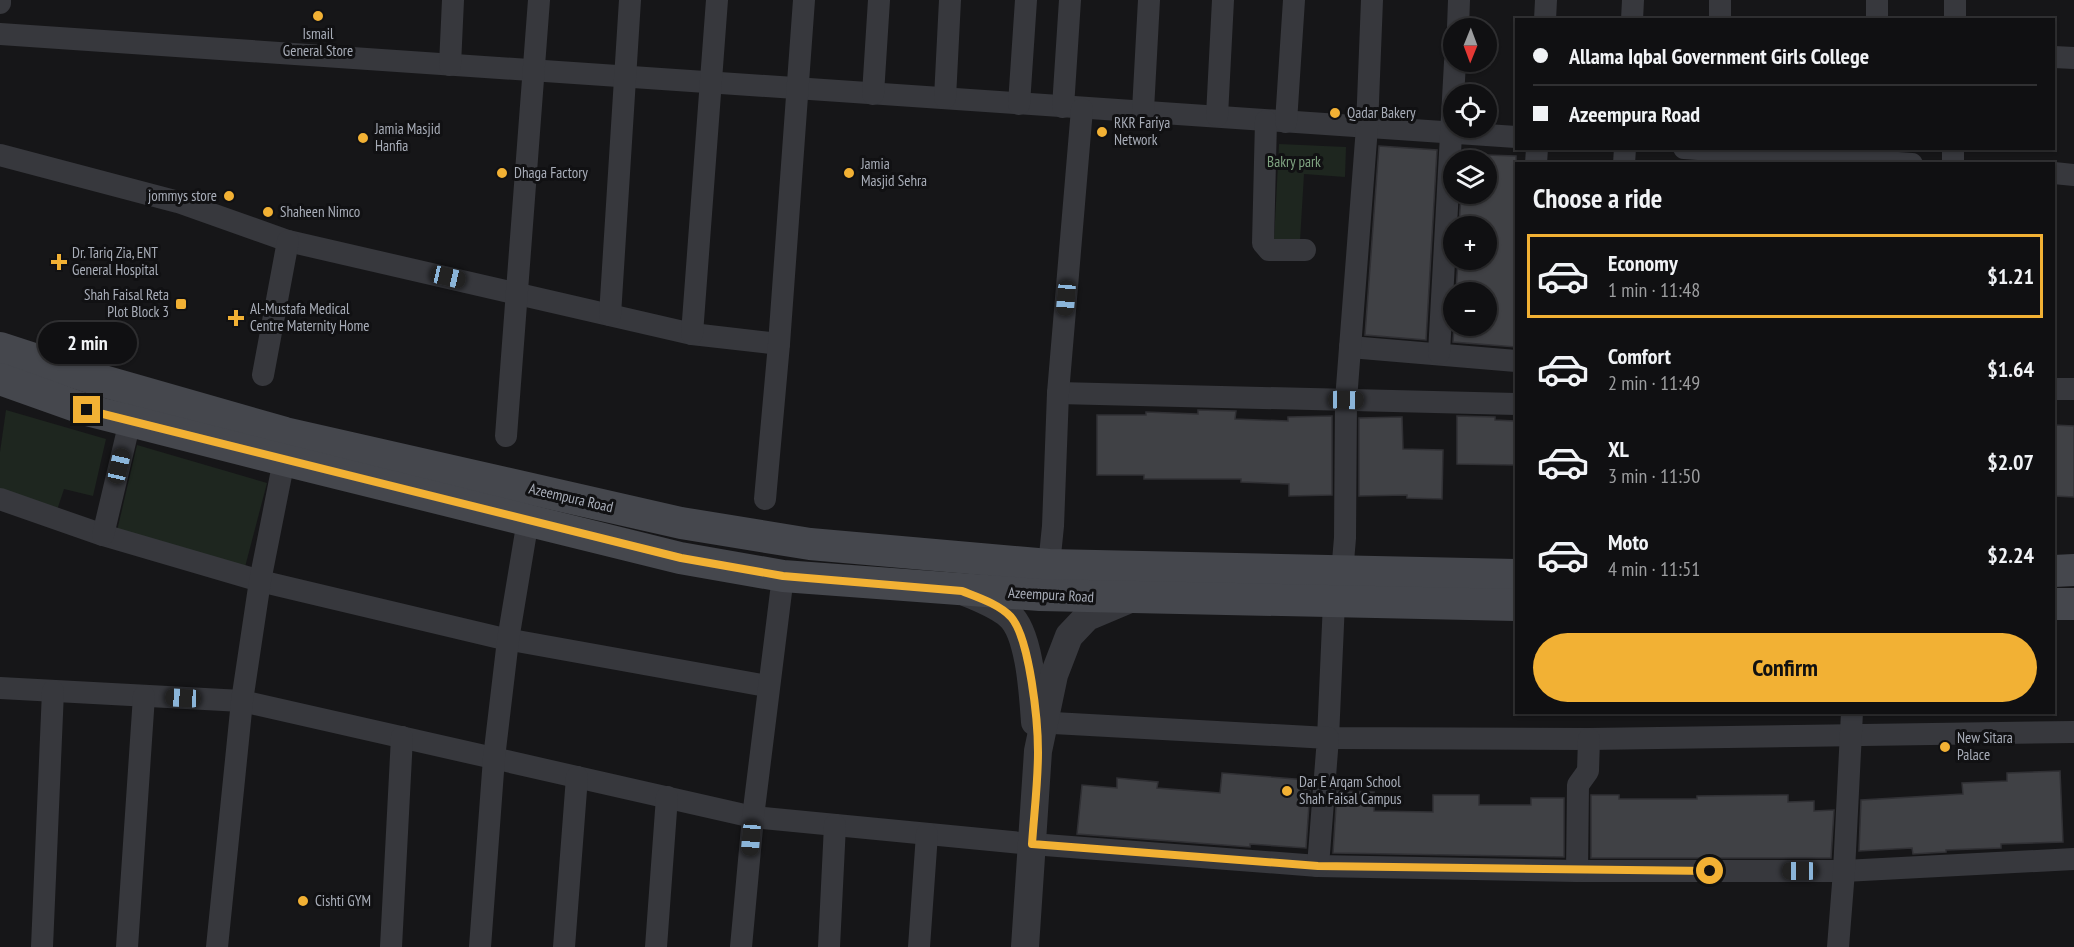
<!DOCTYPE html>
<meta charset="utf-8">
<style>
:root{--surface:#101012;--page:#1e1e20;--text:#f1f3f6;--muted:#9c9d9f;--line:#303032;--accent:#f2b134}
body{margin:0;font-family:"PT Sans Narrow",sans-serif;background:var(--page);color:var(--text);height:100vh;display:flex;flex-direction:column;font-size:22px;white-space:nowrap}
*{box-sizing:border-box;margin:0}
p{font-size:20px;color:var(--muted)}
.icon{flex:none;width:33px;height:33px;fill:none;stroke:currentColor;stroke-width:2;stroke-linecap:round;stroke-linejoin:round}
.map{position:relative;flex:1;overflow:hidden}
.details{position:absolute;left:1515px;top:162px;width:540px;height:552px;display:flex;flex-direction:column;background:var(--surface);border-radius:0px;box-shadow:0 2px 4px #0004,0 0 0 2px var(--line)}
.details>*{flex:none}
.guide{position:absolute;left:1515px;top:18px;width:540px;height:132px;border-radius:0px;box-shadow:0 2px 4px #0004,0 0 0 2px var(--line);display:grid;align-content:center;height:132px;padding:0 18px;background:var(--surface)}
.needle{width:39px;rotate:181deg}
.tools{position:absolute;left:1443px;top:18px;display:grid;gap:12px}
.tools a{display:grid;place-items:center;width:54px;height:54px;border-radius:50%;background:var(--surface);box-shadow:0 2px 4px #0004,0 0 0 2px var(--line);font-size:30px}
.end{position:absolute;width:27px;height:27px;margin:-14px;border:8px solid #f2b134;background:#111;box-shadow:0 0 0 3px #111}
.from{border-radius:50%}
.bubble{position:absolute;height:42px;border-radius:21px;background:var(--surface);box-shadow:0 2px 4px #0004,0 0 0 2px var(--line);font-size:20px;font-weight:700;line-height:42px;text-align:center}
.car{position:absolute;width:18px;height:36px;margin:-18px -9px;border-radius:8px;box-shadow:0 0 4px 2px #0007;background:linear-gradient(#222 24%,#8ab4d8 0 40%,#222 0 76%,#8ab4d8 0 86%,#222 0)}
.guide b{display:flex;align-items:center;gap:21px;height:57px;font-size:22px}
.guide b+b{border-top:2px solid var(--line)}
.guide i{width:15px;height:15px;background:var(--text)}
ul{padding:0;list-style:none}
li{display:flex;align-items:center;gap:18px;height:84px;margin:0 12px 9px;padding:0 6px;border:3px solid transparent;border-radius:0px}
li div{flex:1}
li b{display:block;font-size:22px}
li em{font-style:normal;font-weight:700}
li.current{border-color:var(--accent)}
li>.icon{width:54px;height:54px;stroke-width:1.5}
h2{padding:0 18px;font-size:27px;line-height:72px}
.action{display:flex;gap:12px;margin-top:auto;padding:12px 18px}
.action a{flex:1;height:69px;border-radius:36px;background:var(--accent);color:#111;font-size:24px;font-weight:700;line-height:69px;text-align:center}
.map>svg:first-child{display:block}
.green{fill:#1e261f}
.building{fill:#404145;stroke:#303034;stroke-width:1.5}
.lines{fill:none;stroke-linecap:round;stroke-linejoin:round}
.minor{stroke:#37383d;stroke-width:22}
.tertiary{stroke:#37383d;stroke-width:28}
.secondary{stroke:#45474d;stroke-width:32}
.route{stroke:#f2b134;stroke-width:8}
.poi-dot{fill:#f2b134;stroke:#111113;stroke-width:2}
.labels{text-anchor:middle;stroke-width:6;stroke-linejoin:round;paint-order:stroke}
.poi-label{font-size:15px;fill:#a8adb8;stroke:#111113;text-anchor:start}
.park-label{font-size:15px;fill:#7fa381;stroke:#111113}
.street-label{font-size:15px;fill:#a8adb8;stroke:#111113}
</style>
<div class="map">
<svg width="2074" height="947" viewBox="0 0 2074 947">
<rect width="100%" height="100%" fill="#161618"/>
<!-- green -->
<g class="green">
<polygon points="1279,144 1346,147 1345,177 1304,174 1300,241 1274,241"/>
<polygon points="6,410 106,439 93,496 64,489 57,510 0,491 0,452"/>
<polygon points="137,445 267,483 245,567 117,531"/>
</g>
<!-- building -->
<g class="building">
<polygon points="1379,146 1437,150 1426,340 1365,335"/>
<polygon points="1486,155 1516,156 1516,347 1453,342 1454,326 1486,326 1488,292 1456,292 1458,260 1490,260 1492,226 1459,226 1461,194 1486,194"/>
<polygon points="1198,410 1236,411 1235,419 1288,421 1288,417 1332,416 1332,495 1289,496 1289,484 1241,482 1241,479 1144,479 1144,475 1097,475 1097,415 1146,415 1146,412 1198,414"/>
<polygon points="1457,416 1495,417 1495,420 1515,421 1516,465 1457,464"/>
<polygon points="1402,417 1403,449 1443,450 1442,499 1407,498 1407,495 1359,496 1359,418"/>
<polygon points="2054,425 2074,426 2074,497 2054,496"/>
<polygon points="2060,771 2063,842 2001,844 2001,848 1946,850 1946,852 1913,854 1912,848 1859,851 1861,800 1963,794 1962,783 2007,781 2007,773"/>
<polygon points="1222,773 1307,780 1306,790 1310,790 1306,848 1250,844 1250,847 1077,834 1082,785 1117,788 1117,778 1158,782 1157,788 1220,793"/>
<polygon points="1337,791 1374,792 1374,811 1433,812 1433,795 1479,795 1479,805 1531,805 1531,798 1564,798 1564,857 1333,853"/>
<polygon points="1591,795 1619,795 1619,799 1697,799 1697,796 1788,795 1788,802 1814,801 1814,811 1834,810 1831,858 1591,858"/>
</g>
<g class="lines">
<!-- minor -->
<g class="minor">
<polyline points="1877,0 1877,20"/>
<polyline points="0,3 0,0"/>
<polyline points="1545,20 1546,0"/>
<polyline points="1632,20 1633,0"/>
<polyline points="1720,20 1720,0"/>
<polyline points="1955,20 1955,0"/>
<polyline points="1458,28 1459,0"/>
<polyline points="0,34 1516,137"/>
<polyline points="2054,57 2074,58"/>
<polyline points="450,65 453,0"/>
<polyline points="873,94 879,0"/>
<polyline points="945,98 950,0"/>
<polyline points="1019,104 1026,0"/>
<polyline points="1063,107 1070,0"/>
<polyline points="1143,110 1149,0"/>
<polyline points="1217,116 1223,0"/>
<polyline points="1266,121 1263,243 1269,250 1305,250"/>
<polyline points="1286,122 1294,0"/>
<polyline points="1684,148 1912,164"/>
<polyline points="0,155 178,202 288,241 692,334 779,344"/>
<polyline points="1536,164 1537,148"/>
<polyline points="1624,164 1625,148"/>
<polyline points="1953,164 1953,148"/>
<polyline points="2054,173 2074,175"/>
<polyline points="610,315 630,0"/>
<polyline points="692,334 717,0"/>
<polyline points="1350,347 1516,361"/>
<polyline points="1439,353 1455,62"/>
<polyline points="263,375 288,241"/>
<polyline points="2054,389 2074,389"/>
<polyline points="1058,393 1516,404"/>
<polyline points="506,436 539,0"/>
<polyline points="0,499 103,535 260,581 500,638 767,686"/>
<polyline points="765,499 779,344 804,0"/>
<polyline points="103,535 130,421"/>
<polyline points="1049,565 1053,526 1058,393 1082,109"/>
<polyline points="1342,573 1345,538 1346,400 1367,127 1372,0"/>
<polyline points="1334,602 1328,738 1589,739 2074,732"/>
<polyline points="0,688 242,701 753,817 1032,844 1318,866 1577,871 1844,871 2074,859"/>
<polyline points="1035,722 1328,738 1318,866"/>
<polyline points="1577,871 1578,785 1588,771 1589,739"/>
<polyline points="42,947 53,691"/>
<polyline points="127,947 144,696"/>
<polyline points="217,947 242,701 260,581 284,460"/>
<polyline points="391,947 402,737"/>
<polyline points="480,947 494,758 508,640 528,520"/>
<polyline points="564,947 577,777"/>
<polyline points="656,947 667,797"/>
<polyline points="741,947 753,817 783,576"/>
<polyline points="829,947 835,825"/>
<polyline points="919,947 927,834"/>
<polyline points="1838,947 1844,871 1852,712"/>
</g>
<!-- tertiary -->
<g class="tertiary">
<path d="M963 591C978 598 996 604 1009 615 1030 633 1033 695 1035 722"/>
<polyline points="1025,947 1038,751 1054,675 1069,636 1087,617 1132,598"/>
</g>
<!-- secondary -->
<g class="secondary">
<polyline points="0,348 89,377 285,433 681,523 810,544 1049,565 1516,575"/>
<polyline points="0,379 87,410 284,460 680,558 783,576 1040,595 1516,605"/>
<polyline points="2054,571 2074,570"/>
<polyline points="2054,604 2074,604"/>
</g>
</g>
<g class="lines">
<!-- route -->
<path class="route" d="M87 410 681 558 783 576 962 591C977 597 999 604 1011 617 1030 639 1038 722 1038 752 1038 783 1034 814 1032 844L1318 866 1710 871"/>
</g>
<!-- markers -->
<g class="poi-dot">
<circle cx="318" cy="16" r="6"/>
<circle cx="1335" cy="113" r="6"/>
<circle cx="1102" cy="132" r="6"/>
<circle cx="363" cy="138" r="6"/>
<circle cx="502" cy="173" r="6"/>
<circle cx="849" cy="173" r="6"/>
<circle cx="229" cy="196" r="6"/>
<circle cx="268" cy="212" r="6"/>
<path d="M56 253h6v6h6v6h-6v6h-6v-6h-6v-6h6z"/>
<rect x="175" y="298" width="12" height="12" rx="3"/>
<path d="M233 309h6v6h6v6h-6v6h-6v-6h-6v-6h6z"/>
<circle cx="1945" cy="747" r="6"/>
<circle cx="1287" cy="791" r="6"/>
<circle cx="303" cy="901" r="6"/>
</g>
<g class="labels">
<!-- poi labels -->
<g class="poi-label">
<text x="318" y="39" text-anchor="middle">Ismail<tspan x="318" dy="17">General Store</tspan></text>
<text x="1347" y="118">Qadar Bakery</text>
<text x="1114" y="128">RKR Fariya<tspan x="1114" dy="17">Network</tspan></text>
<text x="375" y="134">Jamia Masjid<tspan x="375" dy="17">Hanfia</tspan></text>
<text x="861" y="169">Jamia<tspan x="861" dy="17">Masjid Sehra</tspan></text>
<text x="514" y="178">Dhaga Factory</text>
<text x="217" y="201" text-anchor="end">jommys store</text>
<text x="280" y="217">Shaheen Nimco</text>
<text x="72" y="258">Dr. Tariq Zia, ENT<tspan x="72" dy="17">General Hospital</tspan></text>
<text x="169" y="300" text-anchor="end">Shah Faisal Reta<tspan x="169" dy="17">Plot Block 3</tspan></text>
<text x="250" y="314">Al-Mustafa Medical<tspan x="250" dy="17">Centre Maternity Home</tspan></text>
<text x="1957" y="743">New Sitara<tspan x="1957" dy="17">Palace</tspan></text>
<text x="1299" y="787">Dar E Arqam School<tspan x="1299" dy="17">Shah Faisal Campus</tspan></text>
<text x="315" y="906">Cishti GYM</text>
</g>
<!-- park labels -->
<g class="park-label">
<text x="1294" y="167">Bakry park</text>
</g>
<!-- street labels -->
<g class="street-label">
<text transform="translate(571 498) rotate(13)" y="5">Azeempura Road</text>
<text transform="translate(1051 595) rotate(3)" y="5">Azeempura Road</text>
</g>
</g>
</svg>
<div class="tools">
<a><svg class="needle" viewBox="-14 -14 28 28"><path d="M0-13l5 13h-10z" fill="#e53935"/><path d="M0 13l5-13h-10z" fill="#9c9d9f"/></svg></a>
<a><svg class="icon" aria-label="locate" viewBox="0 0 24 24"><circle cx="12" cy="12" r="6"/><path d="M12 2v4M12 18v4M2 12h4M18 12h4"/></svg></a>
<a><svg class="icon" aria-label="layers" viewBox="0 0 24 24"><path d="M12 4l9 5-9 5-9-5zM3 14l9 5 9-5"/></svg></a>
<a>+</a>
<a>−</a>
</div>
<i class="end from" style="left:1710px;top:871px"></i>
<i class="end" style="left:87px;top:410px"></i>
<div class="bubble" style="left:38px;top:322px;width:99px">2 min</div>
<i class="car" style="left:448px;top:277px;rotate:103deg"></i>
<i class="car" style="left:1066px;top:298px;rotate:185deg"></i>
<i class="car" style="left:1346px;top:400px;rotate:91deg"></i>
<i class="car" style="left:119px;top:466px;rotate:13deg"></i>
<i class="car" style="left:183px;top:698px;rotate:273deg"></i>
<i class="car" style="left:751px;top:838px;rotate:185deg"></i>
<i class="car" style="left:1800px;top:871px;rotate:270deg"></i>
<div class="guide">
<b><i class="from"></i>Allama Iqbal Government Girls College</b>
<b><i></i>Azeempura Road</b>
</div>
<section class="details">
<h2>Choose a ride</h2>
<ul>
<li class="current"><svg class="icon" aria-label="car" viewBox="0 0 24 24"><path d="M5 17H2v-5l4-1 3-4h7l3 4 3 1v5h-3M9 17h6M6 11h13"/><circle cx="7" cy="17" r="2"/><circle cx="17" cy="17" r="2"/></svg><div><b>Economy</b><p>1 min · 11:48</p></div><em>$1.21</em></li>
<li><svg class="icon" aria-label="car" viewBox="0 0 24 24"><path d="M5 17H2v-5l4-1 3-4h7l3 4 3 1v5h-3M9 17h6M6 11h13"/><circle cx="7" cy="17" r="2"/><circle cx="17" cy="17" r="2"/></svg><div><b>Comfort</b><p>2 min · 11:49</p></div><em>$1.64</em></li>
<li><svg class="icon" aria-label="car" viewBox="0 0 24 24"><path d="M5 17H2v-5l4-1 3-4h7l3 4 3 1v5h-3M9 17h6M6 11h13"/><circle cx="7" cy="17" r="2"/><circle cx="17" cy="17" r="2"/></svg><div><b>XL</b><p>3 min · 11:50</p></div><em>$2.07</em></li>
<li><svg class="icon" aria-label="car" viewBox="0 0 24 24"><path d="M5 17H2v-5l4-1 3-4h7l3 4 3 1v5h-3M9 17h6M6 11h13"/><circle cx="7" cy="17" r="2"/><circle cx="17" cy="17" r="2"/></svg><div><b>Moto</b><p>4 min · 11:51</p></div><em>$2.24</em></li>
</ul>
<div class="action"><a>Confirm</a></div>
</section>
</div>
